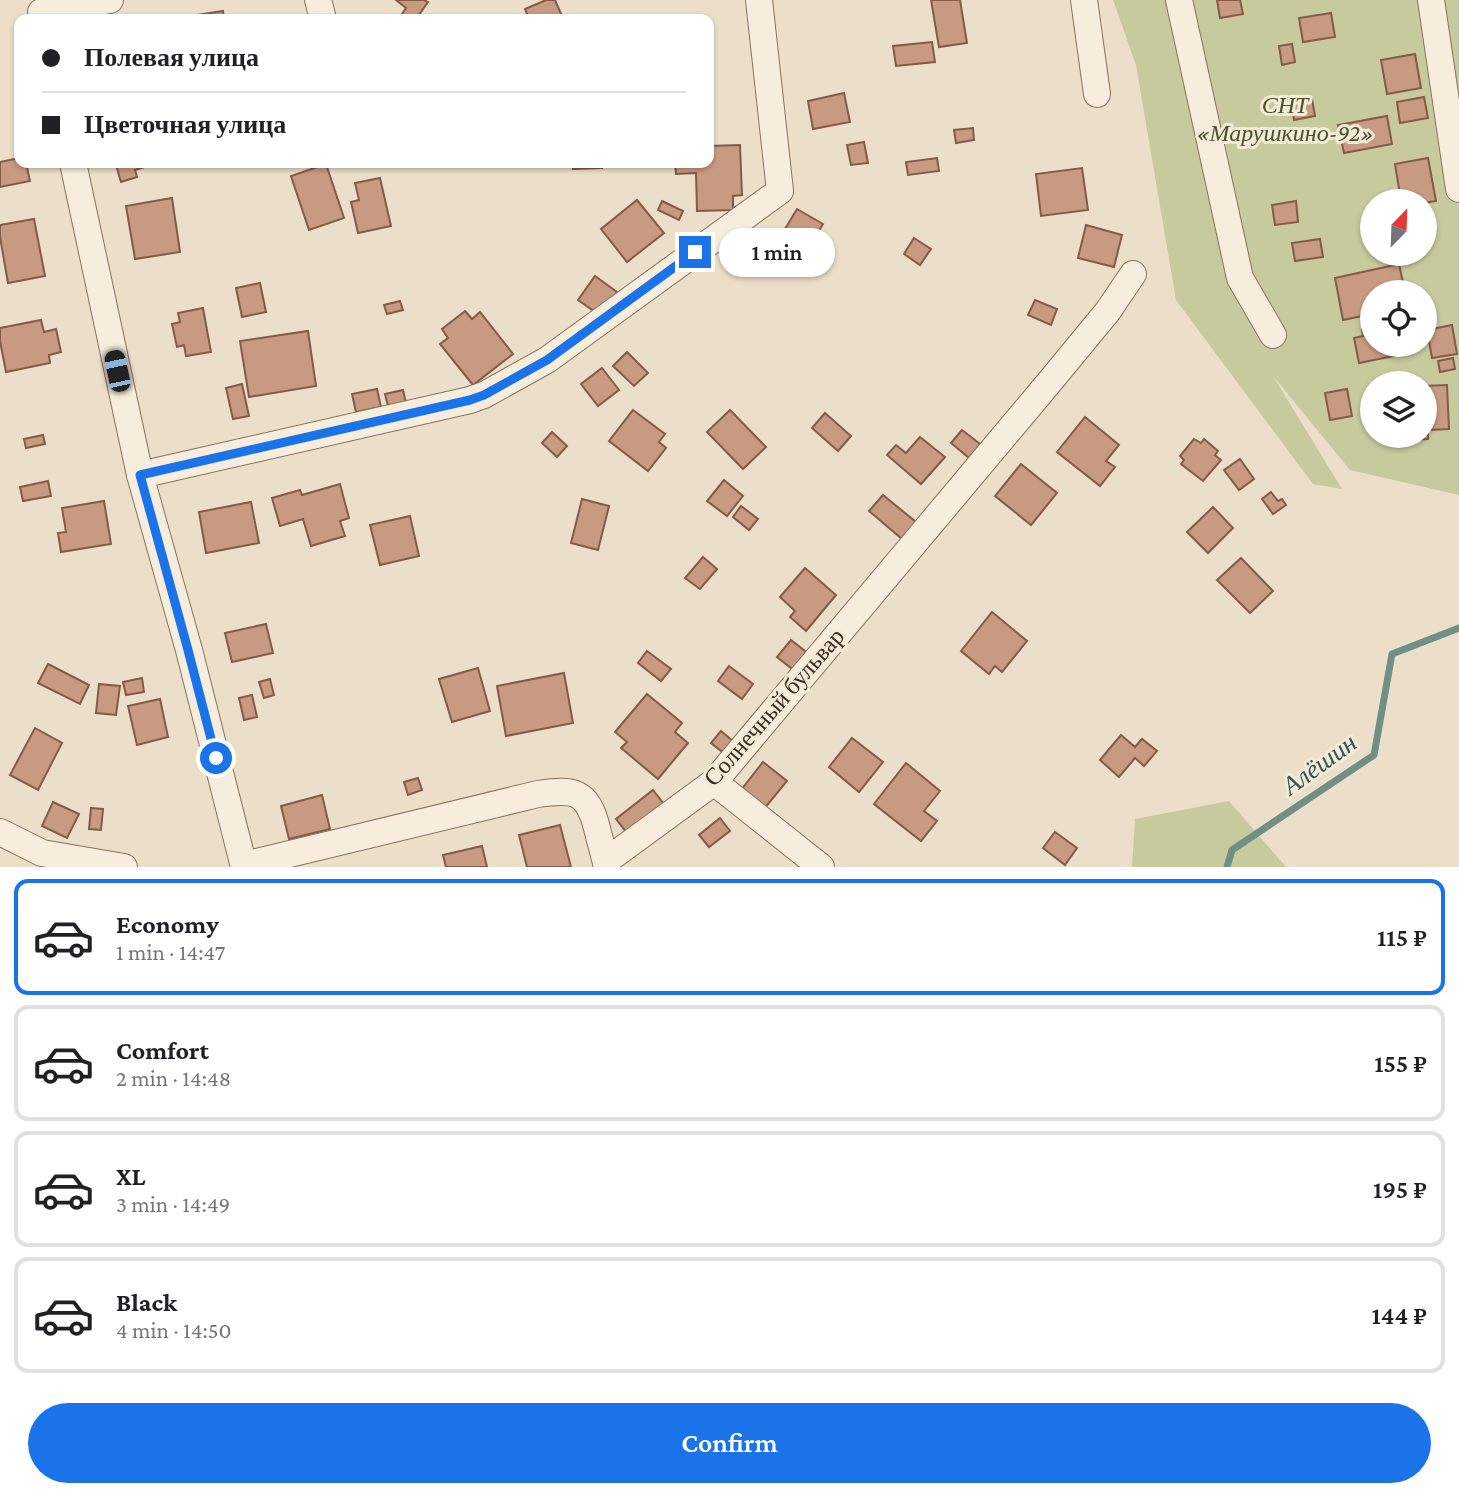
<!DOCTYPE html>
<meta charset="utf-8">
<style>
:root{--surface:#fff;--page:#f2f2f2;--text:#202124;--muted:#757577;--line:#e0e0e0;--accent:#1a73e8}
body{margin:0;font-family:"Crimson Pro",serif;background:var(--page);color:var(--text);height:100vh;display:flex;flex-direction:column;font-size:26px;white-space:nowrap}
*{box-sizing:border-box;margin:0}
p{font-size:23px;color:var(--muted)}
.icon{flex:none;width:38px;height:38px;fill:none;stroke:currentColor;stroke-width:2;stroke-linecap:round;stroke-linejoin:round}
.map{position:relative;height:867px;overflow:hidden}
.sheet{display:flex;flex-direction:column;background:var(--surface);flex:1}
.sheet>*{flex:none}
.banner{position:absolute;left:14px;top:14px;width:700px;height:154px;border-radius:14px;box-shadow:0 2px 5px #0004;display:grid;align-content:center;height:154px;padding:0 28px;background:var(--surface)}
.needle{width:46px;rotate:23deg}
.tools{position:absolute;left:1360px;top:189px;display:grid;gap:14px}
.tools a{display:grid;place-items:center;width:77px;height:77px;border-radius:50%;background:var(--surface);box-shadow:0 2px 5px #0004;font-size:35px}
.end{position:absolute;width:32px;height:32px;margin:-16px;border:9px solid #1a73e8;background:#fff;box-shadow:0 0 0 4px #fff}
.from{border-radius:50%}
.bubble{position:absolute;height:49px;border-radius:24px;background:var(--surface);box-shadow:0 2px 5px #0004;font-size:23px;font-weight:600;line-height:49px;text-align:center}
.car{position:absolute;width:21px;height:42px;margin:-21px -10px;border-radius:9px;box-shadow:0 0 5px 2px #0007;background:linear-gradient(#222 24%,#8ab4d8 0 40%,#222 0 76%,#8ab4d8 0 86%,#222 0)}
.banner b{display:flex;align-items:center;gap:24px;height:66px;font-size:26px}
.banner b+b{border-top:2px solid var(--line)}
.banner i{width:18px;height:18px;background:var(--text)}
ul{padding:12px 0 0;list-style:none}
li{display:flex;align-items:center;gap:21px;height:116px;margin:0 14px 10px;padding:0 14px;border:4px solid var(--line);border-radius:14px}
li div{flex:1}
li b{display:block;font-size:26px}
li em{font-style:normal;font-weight:600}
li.selected{border-color:var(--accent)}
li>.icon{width:63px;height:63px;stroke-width:1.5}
.primary-button{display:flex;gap:14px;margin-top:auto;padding:14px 28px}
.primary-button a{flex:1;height:80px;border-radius:42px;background:var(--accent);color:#fff;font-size:28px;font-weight:600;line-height:80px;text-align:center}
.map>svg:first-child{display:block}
.green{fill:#c7ca9d;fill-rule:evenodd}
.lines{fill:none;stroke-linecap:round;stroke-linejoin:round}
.stream{stroke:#708f85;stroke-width:7}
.building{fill:#c89a81;stroke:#855b46;stroke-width:2}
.minor-casing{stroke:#87725e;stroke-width:28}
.minor{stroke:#f7eddc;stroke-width:26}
.route{stroke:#1a73e8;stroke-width:9}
.labels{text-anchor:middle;stroke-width:6;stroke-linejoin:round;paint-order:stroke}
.park-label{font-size:24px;font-style:italic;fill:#4b5429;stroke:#f4ead8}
.street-label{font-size:24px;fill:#392b21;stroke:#f4ead8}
.water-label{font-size:26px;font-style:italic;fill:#315753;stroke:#f4ead8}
</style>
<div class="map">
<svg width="1459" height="867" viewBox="0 0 1459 867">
<rect width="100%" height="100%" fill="#ecdfc9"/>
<!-- green -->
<g class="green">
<path d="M1113 0H1459V495L1350 470 1273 376 1342 489 1313 484 1176 300 1136 65ZM1372 201H1424V254H1372ZM1372 292H1424V345H1372ZM1372 383H1424V436H1372Z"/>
<polygon points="1229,801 1286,867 1132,867 1135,819"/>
</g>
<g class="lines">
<!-- stream -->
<polyline class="stream" points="1227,867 1232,850 1374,755 1392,654 1459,628"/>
</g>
<!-- building -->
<g class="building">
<polygon points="396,0 424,0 428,2 416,19 404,19 400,17 406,8"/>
<polygon points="546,0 555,0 562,16 555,19 529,19 525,9"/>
<polygon points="931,0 960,0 967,43 939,47"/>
<polygon points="1217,0 1240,0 1243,14 1220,18"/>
<polygon points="223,11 224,19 172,19"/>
<polygon points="1331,13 1335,37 1303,42 1299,18"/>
<polygon points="932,42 935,62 896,66 893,46"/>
<polygon points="1292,44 1295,62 1282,65 1279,46"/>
<polygon points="1415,54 1421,88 1387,94 1381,60"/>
<polygon points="844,93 850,122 813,129 808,101"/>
<polygon points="1424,97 1428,118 1400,123 1397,102"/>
<polygon points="1312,99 1315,116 1294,120 1291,103"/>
<polygon points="1387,116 1392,144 1344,153 1338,125"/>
<polygon points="973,128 974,140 956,143 954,130"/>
<polygon points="864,142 868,163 851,165 847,145"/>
<polygon points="740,145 742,195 733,196 733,210 697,211 696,173 676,174 675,163 709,163 709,146"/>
<polygon points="19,158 19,163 26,163 30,181 0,187 0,162"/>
<polygon points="937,158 939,171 908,175 906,162"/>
<polygon points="1428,158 1436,201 1424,203 1424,201 1401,201 1395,164"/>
<polygon points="124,163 157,163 135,170 137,177 121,182 116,165"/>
<polygon points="573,163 602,163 602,168 573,169"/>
<polygon points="326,164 344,218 309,230 291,176"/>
<polygon points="1082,168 1088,210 1041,216 1036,174"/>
<polygon points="380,178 391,226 358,233 351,202 359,200 355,183"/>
<polygon points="172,198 180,252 135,259 126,206"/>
<polygon points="637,200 664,233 627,262 601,229"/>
<polygon points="662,201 683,211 679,220 658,210"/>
<polygon points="1296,201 1298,222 1275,225 1272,205"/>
<polygon points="797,209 823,224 808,249 782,234"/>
<polygon points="34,219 45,276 8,283 0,237 0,225"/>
<polygon points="1086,225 1122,235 1114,267 1078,258"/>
<polygon points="914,238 931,249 920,265 904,254"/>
<polygon points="1320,239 1323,257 1295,261 1292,243"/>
<polygon points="1399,264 1405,292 1372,292 1372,314 1343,320 1335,278"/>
<polygon points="595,276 617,292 601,316 578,300"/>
<polygon points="260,283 266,312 242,317 236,288"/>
<polygon points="1035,300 1057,309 1051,325 1028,315"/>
<polygon points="400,301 403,310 387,314 384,305"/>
<polygon points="203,308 211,352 186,356 184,345 177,347 172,324 180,322 178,313"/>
<polygon points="465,311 472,319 480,312 513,354 473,385 440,344 448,338 442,329"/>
<polygon points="41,320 44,332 56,329 61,352 49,355 50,363 6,372 0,341 0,328"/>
<polygon points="1452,325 1457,354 1432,358 1427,330"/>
<polygon points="1372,329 1372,345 1392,345 1394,356 1359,363 1354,338 1363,336 1362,330"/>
<polygon points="308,331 316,386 249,397 240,341"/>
<polygon points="627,352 648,373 634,386 613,366"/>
<polygon points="1453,358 1455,369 1440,372 1438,361"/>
<polygon points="602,368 619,390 598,406 581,384"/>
<polygon points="242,384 249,416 233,419 226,388"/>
<polygon points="1447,385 1449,429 1428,430 1428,439 1410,440 1409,436 1424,436 1424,386"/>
<polygon points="377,389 381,407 356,412 352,394"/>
<polygon points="1347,389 1352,416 1330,420 1325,393"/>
<polygon points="403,390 406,403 388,406 385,394"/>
<polygon points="633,410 665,434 659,442 666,448 648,471 609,441"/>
<polygon points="730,410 766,447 743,469 707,432"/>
<polygon points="825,413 851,436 838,451 812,428"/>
<polygon points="1085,417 1119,445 1106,461 1115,467 1100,486 1057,452"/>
<polygon points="962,430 980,444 969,458 951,443"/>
<polygon points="552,432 567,446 557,457 542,443"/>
<polygon points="43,435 45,444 26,448 24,439"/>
<polygon points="920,437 945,457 921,484 887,455 896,445 906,453"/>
<polygon points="1194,439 1201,443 1204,439 1218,451 1215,455 1221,460 1203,481 1181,464 1184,460 1180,456"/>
<polygon points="1240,459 1254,479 1239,490 1224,470"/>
<polygon points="1021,464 1057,493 1031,525 995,496"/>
<polygon points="724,480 743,496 727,516 707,501"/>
<polygon points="48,481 51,496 23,501 20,487"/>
<polygon points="340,484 349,518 340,521 345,536 311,546 303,519 280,526 272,498 300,490 302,495"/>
<polygon points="1271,492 1278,501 1282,499 1286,505 1273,514 1262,499"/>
<polygon points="883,495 916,522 902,539 869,511"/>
<polygon points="582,499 609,506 598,550 571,543"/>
<polygon points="104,501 111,544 61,552 58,533 66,532 62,508"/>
<polygon points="251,502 259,543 206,553 199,512"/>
<polygon points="741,506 758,519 749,530 733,517"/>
<polygon points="1213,507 1233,528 1208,553 1187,532"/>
<polygon points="410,516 419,556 380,565 370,525"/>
<polygon points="703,557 717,569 700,589 685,578"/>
<polygon points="1241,558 1273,591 1250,613 1217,580"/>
<polygon points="805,568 836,595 806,631 790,617 795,611 780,597"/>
<polygon points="992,612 1027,641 1002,672 995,666 989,674 961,651"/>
<polygon points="266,624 273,653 232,662 225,633"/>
<polygon points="791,640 810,655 796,672 777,657"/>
<polygon points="647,651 671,669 661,681 638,663"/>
<polygon points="48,664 89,685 80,704 38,683"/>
<polygon points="729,666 753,684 742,699 718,681"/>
<polygon points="478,668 490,711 452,722 439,679"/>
<polygon points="564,673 573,723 506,736 497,686"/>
<polygon points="142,678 144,692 126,695 123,682"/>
<polygon points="270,679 274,695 264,698 259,682"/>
<polygon points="99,684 120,686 116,715 96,713"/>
<polygon points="647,694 682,723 675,732 688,743 658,779 621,748 627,742 615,732"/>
<polygon points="252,695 257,717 244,720 239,698"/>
<polygon points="160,699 168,737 137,745 128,706"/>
<polygon points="35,728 62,743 38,790 10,775"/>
<polygon points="721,731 734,742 725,754 711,743"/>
<polygon points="1121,735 1135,747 1142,739 1157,751 1144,766 1135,758 1119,777 1100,760"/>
<polygon points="852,738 883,762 859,792 829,767"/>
<polygon points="763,762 787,781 764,809 741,790"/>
<polygon points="906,763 940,791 924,811 937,821 921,841 874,804"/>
<polygon points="418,778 422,790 408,795 404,782"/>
<polygon points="653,790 664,804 627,833 616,819"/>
<polygon points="322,795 330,829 289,839 281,806"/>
<polygon points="53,802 79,814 67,838 42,826"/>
<polygon points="91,808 103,809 101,830 89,829"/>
<polygon points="720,818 730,831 709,847 699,835"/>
<polygon points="560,825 571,867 527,867 519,835"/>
<polygon points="1055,832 1077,848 1065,865 1043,848"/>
<polygon points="482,846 487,867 446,867 443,855"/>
</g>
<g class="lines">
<defs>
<g id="minor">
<polyline points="318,0 323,19"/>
<polyline points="1084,0 1097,94"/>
<polyline points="1179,0 1240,278 1273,335"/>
<polyline points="1431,0 1459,189"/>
<polyline points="41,12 110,0"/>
<polyline points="73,163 140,475 189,650 244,867"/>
<polyline points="140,475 470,400 484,395 547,360 780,191 759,0"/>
<polyline points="714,782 821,867"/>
<polyline points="0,832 42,853 124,867"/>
<polyline points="606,861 714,782 1052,379 1108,311 1133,274"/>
<path d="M244 865 538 794C574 789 587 790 597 828 600 841 604 854 607 867"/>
</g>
</defs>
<!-- minor casing -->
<use href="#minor" class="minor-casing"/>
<!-- minor -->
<use href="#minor" class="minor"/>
</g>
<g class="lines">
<!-- route -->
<polyline class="route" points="216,758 188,650 140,475 470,400 484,395 547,360 695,252"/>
</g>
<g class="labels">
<!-- park labels -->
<g class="park-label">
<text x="1285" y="113">СНТ<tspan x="1285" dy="28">«Марушкино-92»</tspan></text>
</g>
<!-- street labels -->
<g class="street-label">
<text transform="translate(774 707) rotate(-49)" y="8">Солнечный бульвар</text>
</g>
<!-- water labels -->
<g class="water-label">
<text transform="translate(1319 764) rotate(-36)" y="9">Алёшин</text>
</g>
</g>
</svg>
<div class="tools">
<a><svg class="needle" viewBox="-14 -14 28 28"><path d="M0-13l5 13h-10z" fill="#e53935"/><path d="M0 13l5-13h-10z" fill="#757577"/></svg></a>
<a><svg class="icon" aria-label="locate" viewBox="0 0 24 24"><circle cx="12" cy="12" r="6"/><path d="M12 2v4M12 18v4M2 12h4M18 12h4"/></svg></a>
<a><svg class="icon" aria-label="layers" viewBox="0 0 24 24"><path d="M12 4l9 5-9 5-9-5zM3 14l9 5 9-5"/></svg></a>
</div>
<i class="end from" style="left:216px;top:758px"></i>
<i class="end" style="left:695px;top:252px"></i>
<div class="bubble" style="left:719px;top:228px;width:116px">1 min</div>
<i class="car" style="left:117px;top:371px;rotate:348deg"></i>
<div class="banner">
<b><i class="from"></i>Полевая улица</b>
<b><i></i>Цветочная улица</b>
</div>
</div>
<section class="sheet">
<ul>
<li class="selected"><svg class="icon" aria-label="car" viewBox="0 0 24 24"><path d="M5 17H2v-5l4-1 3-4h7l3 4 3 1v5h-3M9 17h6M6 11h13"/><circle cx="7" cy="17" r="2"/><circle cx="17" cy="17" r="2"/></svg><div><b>Economy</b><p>1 min · 14:47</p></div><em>115 ₽</em></li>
<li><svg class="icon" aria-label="car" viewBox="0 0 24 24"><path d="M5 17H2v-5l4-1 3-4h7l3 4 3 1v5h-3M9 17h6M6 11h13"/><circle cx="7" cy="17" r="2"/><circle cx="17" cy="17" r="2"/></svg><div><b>Comfort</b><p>2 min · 14:48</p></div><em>155 ₽</em></li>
<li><svg class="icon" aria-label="car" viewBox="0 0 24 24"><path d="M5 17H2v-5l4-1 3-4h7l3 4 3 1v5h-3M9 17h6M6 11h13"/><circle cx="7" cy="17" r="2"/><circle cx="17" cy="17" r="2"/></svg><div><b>XL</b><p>3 min · 14:49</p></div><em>195 ₽</em></li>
<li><svg class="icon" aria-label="car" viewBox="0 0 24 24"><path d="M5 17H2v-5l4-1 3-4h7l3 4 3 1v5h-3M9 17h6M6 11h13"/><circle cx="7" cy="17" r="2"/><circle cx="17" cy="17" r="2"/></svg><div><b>Black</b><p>4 min · 14:50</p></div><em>144 ₽</em></li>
</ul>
<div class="primary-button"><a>Confirm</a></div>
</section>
